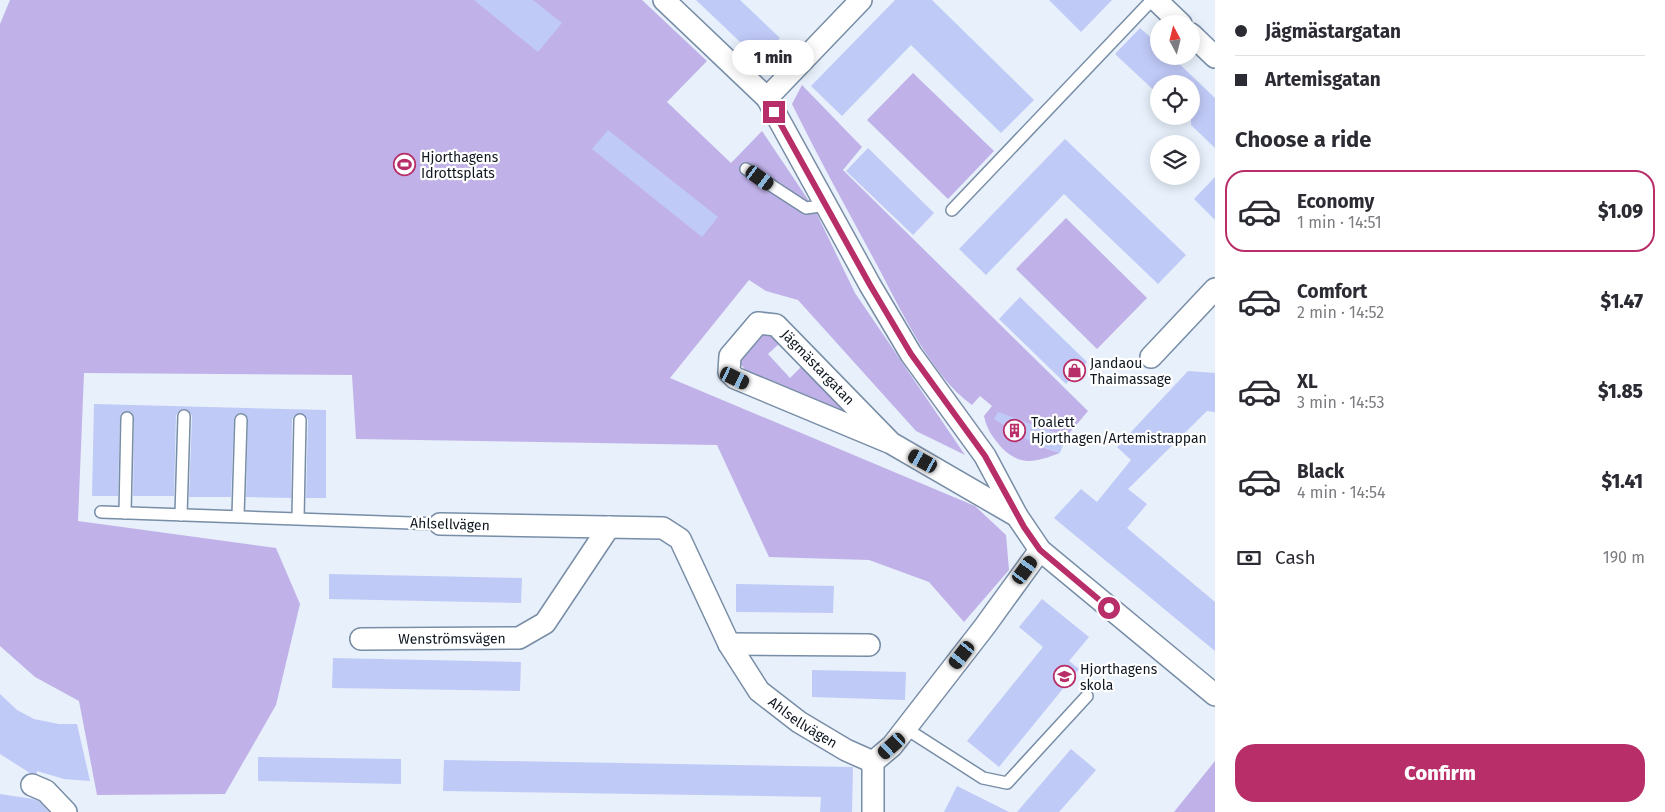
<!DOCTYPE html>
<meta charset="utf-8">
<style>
:root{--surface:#fff;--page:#f2f2f3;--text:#2b2b33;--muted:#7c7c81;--line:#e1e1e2;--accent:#b82e68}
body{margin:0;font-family:"Fira Sans",sans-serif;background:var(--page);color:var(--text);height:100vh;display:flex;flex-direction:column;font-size:19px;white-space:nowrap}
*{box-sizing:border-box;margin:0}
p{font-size:16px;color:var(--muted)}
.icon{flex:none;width:28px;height:28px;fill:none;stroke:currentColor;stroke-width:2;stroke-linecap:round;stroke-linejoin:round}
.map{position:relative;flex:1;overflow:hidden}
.panel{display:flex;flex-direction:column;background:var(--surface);width:450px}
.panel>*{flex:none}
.guide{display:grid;align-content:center;height:110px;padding:0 20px;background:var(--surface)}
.needle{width:32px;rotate:353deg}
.fabs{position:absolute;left:1150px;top:15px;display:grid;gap:10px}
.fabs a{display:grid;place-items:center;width:50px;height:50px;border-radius:50%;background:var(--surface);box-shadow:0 2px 12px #0003;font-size:25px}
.end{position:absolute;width:22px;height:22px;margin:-11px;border:6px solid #b82e68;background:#fff;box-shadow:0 0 0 2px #fff}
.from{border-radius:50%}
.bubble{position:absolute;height:35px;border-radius:18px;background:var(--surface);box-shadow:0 2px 12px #0003;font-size:16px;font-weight:800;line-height:35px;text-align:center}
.car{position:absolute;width:15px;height:30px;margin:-15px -8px;border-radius:6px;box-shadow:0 0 4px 1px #0007;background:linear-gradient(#222 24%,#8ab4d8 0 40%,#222 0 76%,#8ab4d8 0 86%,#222 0)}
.guide b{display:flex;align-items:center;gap:18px;height:48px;font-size:19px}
.guide b+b{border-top:1px solid var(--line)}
.guide i{width:12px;height:12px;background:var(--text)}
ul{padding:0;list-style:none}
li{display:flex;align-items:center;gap:15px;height:82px;margin:0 10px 8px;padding:0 10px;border:2px solid transparent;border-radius:20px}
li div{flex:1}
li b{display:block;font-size:19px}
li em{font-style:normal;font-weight:800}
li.on{border-color:var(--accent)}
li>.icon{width:45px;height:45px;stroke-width:1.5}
h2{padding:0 20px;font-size:22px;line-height:60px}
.pay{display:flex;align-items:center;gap:12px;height:55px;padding:0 20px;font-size:19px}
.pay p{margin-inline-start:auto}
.action{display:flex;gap:10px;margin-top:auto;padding:10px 20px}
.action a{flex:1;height:58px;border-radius:20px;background:var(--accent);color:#fff;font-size:20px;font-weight:800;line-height:58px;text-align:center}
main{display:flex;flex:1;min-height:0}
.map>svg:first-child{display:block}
.green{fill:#c0b2e8}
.building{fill:#c0caf7}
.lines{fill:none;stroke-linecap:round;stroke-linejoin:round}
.lane-casing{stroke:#788da6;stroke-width:14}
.street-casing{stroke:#788da6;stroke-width:24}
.lane{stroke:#fff;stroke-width:11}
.street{stroke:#fff;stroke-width:21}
.route{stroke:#b82e68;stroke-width:6}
.labels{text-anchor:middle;stroke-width:4.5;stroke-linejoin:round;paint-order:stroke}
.poi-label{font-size:14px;fill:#0f1720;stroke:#fff;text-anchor:start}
.street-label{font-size:14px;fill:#0f1720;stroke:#fff}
</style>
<main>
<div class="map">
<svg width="1215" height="812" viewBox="0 0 1215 812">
<rect width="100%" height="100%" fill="#e7f0fb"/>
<!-- green -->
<g class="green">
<polygon points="10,0 642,0 707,61 667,102 731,163 762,131 815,210 855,293 965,455 916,431 798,300 766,291 749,280 670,378 975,506 1006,535 1009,570 964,622 929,582 869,560 769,557 717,445 356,439 352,375 84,373 78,521 276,548 300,604 276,705 225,794 97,795 79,701 35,677 0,646 0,24"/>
<polygon points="913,73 994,151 948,199 867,120"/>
<path d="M802 85 862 147 843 170 1088 411 1066 437 1042 428 1036 445 1060 453C1036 462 1020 467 1001 447 992 436 987 430 984 416L992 406 980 396 972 405C931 376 900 308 877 265 848 211 819 159 792 104Z"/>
<polygon points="1066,218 1147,298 1097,349 1016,269"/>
<polygon points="768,334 780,343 768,354 790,378 803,365 863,425 750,377 740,363 743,350 757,335"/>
<polygon points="1215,761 1215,812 1174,812"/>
</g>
<!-- building -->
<g class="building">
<polygon points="474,0 533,0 562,23 538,52"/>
<polygon points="696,0 740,0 780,38 759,60"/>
<polygon points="895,0 932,0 1034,100 1001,133 911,45 842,116 811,86"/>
<polygon points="1049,0 1112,0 1081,32"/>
<polygon points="1140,28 1159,45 1159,56 1171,56 1215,98 1215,148 1191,125 1191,84 1159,84 1159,95 1115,54"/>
<polygon points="608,130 718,217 702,237 592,149"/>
<polygon points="1065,139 1186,255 1158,284 1064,194 986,275 959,249"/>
<polygon points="868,148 934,213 913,235 846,171"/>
<polygon points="1215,177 1215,220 1194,199"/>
<polygon points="1020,297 1087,362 1066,384 999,319"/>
<polygon points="1188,371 1215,373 1215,412 1207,411 1128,489 1147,504 1127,528 1215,602 1215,651 1054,518 1081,489 1097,502 1131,460 1117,447"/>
<polygon points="94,404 326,410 326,498 306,498 308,420 304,414 300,413 294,416 292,420 291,498 246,497 248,420 245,414 241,413 235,416 234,420 231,497 189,497 192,416 188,410 184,409 178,412 176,416 174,496 133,496 134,418 131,412 127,411 121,414 120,418 118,496 92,496"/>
<polygon points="998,412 1066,437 1060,453 1036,445 994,419"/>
<polygon points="329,574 522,578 521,603 329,599"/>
<polygon points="736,584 834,586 833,613 736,612"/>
<polygon points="1042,599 1089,637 1069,661 1079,669 999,767 967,741 1043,647 1019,627"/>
<polygon points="333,658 521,662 520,691 332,688"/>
<polygon points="812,670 906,672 905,700 812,697"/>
<polygon points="0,694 17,710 34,719 59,724 77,724 90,781 64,779 37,771 37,774 30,773 0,754"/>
<polygon points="1071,749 1096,770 1059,812 1017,812"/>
<polygon points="258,757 401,759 401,784 258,781"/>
<polygon points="444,760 853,767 852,812 820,812 821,797 443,791"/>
<polygon points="957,786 1009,812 944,812"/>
<polygon points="0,794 33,799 39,801 49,812 0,812"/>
</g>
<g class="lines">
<defs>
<g id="lane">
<polyline points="746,169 806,208 827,205"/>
<polyline points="952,210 1152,0"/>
<polyline points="101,512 440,524"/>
<polyline points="125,513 127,418"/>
<polyline points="181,515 184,416"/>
<polyline points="238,516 241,420"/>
<polyline points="298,518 300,420"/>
<polyline points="905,728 983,778 1007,783 1087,696"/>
</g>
<g id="street">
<polyline points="664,0 767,98 870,285 911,354 985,456 1017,516 1040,550 1215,695"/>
<polyline points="1156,0 1181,24"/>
<polyline points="1191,34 1215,57"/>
<polyline points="767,98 861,0"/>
<polyline points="1151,357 1215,289"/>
<polyline points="891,443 776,325 758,323 730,356 729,372 735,378 891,443 1017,516"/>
<path id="s1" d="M440 524 663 528 680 539 729 644 759 691 799 722 846 750 873 762"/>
<path id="s2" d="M361 639 519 638 545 623 609 527"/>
<polyline points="729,644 869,645"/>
<polyline points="32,785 46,791 66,812"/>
<polyline points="873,812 873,762 892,746 985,626 1040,550"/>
</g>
</defs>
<!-- lane casing -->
<use href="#lane" class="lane-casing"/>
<!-- street casing -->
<use href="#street" class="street-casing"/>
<!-- lane -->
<use href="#lane" class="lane"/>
<!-- street -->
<use href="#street" class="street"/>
</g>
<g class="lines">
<!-- route -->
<polyline class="route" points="774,112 870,285 911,354 985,456 1024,527 1040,550 1109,608"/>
</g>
<!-- icons -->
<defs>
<symbol id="stadium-ring" viewBox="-11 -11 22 22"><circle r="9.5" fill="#fff" stroke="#b82e68" stroke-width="1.5"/><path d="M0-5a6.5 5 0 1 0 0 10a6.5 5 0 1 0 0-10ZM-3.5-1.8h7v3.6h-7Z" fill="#b82e68"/></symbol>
<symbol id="shop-ring" viewBox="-11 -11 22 22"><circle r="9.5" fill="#fff" stroke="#b82e68" stroke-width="1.5"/><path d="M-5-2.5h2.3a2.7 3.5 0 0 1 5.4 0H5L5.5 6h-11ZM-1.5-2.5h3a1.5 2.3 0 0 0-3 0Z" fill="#b82e68"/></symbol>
<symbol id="building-ring" viewBox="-11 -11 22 22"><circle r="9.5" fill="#fff" stroke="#b82e68" stroke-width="1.5"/><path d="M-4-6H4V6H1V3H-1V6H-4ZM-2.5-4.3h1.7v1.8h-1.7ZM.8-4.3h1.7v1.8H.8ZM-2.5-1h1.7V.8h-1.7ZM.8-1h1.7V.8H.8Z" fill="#b82e68"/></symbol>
<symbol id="school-ring" viewBox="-11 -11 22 22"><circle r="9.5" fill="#fff" stroke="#b82e68" stroke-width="1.5"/><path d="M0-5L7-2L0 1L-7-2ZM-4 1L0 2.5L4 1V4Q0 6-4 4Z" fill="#b82e68"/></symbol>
</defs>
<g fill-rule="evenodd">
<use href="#stadium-ring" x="392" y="152" width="25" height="25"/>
<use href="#shop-ring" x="1062" y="358" width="25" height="25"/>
<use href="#building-ring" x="1002" y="418" width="25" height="25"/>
<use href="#school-ring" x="1052" y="664" width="25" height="25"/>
</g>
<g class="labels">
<!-- poi labels -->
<g class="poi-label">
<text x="421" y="162">Hjorthagens<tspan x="421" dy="16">Idrottsplats</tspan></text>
<text x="1090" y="368">Jandaou<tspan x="1090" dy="16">Thaimassage</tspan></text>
<text x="1031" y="427">Toalett<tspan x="1031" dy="16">Hjorthagen/Artemistrappan</tspan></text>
<text x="1080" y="674">Hjorthagens<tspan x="1080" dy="16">skola</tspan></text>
</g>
<!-- street labels -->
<g class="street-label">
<text transform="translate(818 367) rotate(46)" y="5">Jägmästargatan</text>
<text transform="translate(450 524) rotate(2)" y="5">Ahlsellvägen</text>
<text dy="5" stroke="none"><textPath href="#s2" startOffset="91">Wenströmsvägen</textPath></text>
<text dy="5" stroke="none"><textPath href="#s1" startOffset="469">Ahlsellvägen</textPath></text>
</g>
</g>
</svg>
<div class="fabs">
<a><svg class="needle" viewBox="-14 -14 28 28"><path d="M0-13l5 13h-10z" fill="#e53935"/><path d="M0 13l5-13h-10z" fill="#7c7c81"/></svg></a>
<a><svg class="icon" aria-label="locate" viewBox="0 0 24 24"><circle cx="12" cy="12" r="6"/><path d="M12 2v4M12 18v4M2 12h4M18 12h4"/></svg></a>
<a><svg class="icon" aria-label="layers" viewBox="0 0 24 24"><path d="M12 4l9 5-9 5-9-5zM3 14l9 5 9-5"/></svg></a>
</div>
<i class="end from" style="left:1109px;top:608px"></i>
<i class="end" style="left:774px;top:112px"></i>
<div class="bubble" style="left:732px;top:40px;width:82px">1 min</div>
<i class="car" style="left:760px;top:178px;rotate:126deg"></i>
<i class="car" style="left:735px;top:378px;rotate:116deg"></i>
<i class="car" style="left:923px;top:461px;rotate:299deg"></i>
<i class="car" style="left:1025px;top:570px;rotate:36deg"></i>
<i class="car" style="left:962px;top:655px;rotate:218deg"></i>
<i class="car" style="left:892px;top:746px;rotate:228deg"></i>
</div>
<section class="panel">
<div class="guide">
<b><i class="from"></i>Jägmästargatan</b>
<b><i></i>Artemisgatan</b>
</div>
<h2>Choose a ride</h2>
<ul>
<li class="on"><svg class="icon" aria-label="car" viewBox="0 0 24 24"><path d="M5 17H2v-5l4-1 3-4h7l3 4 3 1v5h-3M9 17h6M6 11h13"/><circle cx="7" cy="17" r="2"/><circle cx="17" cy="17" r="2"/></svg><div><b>Economy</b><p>1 min · 14:51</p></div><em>$1.09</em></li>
<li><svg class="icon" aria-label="car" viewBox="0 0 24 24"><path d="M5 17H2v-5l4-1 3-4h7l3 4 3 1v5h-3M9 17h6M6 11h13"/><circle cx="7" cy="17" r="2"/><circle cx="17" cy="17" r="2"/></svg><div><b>Comfort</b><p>2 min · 14:52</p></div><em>$1.47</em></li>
<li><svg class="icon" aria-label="car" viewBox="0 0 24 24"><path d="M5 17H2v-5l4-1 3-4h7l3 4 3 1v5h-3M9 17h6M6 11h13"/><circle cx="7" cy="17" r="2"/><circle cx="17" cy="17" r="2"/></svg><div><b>XL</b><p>3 min · 14:53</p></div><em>$1.85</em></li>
<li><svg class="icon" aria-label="car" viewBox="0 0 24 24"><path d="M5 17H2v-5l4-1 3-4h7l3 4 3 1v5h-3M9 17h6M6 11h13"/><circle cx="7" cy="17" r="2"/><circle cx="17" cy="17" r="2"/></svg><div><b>Black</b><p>4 min · 14:54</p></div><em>$1.41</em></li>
</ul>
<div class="pay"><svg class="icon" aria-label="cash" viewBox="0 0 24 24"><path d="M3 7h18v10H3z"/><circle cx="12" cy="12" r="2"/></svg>Cash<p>190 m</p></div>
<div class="action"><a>Confirm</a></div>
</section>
</main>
